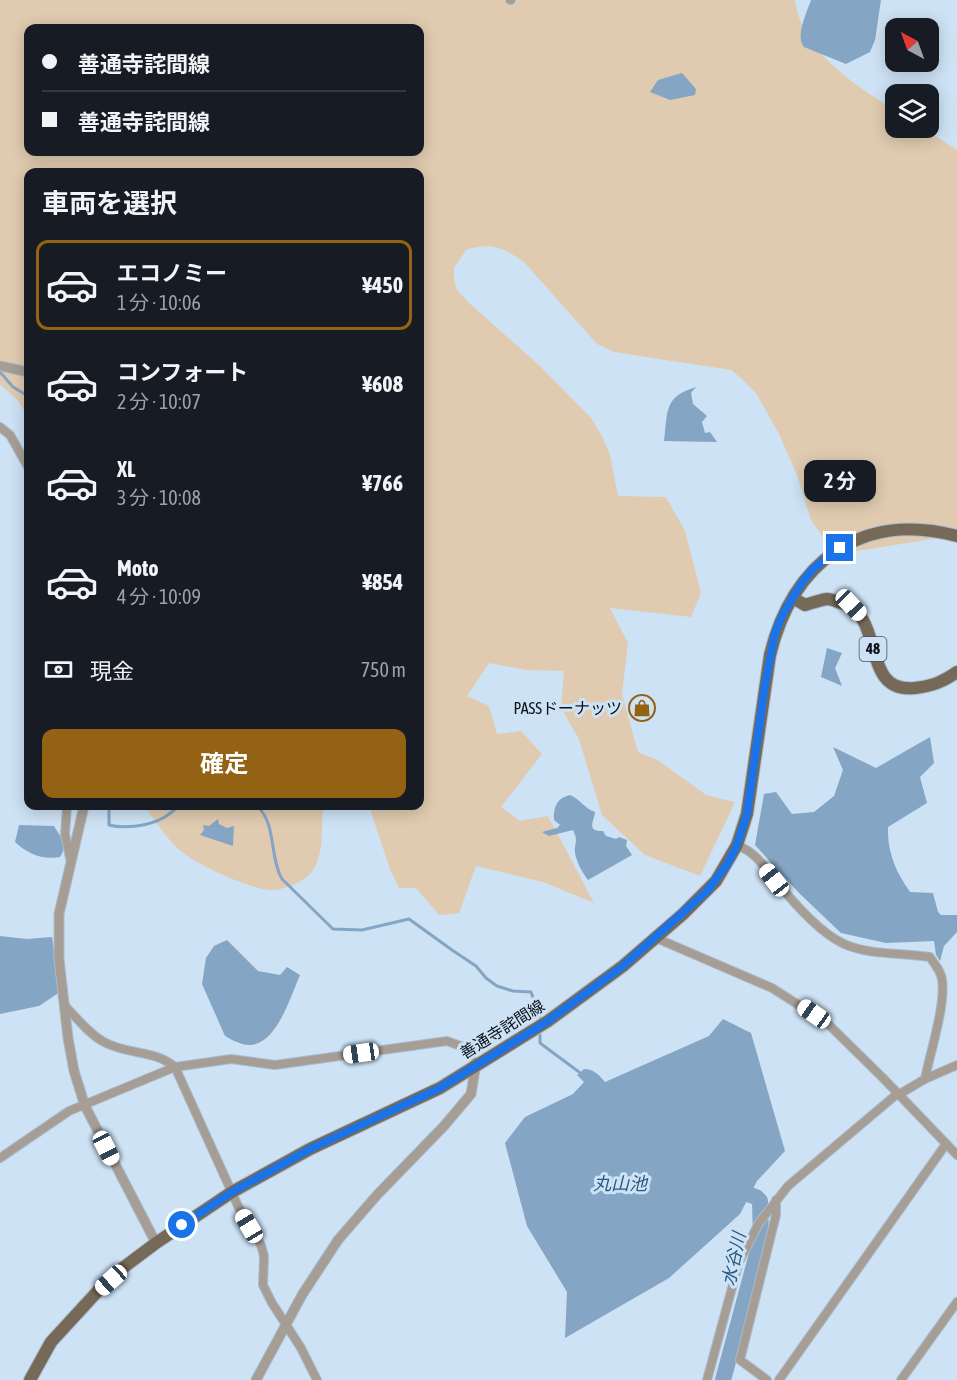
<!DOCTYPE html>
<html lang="ja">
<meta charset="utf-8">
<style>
:root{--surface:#171b24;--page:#242831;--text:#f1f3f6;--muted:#9ea1a6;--line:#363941;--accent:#936212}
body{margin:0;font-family:"Asap Condensed","Noto Sans JP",sans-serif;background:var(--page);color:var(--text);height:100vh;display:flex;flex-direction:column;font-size:22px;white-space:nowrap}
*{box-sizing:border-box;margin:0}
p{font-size:20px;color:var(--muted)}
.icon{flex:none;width:33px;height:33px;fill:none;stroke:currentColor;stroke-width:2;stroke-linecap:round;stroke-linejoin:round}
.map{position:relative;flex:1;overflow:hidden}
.details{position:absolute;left:24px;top:168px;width:400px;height:642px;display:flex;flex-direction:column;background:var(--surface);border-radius:12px;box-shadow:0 3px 15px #0003}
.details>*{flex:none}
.top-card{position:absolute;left:24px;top:24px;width:400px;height:132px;border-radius:12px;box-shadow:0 3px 15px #0003;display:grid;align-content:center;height:132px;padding:0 18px;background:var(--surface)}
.needle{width:39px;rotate:319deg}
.controls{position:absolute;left:885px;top:18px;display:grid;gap:12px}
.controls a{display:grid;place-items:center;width:54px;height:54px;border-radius:12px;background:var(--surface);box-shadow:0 3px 15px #0003;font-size:30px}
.end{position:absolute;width:27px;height:27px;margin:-14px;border:8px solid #1a73e8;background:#fff;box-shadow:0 0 0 3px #fff}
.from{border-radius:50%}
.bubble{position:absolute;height:42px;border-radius:12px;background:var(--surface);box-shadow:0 3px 15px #0003;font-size:20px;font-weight:700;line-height:42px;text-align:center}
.car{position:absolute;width:18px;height:36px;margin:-18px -9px;border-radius:8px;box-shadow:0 0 4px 2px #0007;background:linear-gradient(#fff 24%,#345 0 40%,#fff 0 76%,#345 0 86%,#fff 0)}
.top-card b{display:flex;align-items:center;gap:21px;height:57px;font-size:22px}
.top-card b+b{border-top:2px solid var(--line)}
.top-card i{width:15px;height:15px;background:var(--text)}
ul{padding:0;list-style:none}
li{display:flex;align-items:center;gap:18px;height:90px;margin:0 12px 9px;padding:0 6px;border:3px solid transparent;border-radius:12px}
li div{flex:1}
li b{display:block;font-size:22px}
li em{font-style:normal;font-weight:700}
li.current{border-color:var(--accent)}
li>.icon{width:54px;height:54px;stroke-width:1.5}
h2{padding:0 18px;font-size:27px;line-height:72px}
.pay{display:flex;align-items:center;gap:15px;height:66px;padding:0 18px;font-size:22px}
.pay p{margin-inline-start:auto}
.primary-button{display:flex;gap:12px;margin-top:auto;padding:12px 18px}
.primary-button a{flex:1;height:69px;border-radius:12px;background:var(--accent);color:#fff;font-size:24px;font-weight:700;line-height:69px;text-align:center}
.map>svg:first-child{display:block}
.green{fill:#e0cbb0;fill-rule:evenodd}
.water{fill:#84a5c3}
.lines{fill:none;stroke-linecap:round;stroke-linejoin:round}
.stream{stroke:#84a5c3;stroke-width:3}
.river{stroke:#84a5c3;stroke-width:16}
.minor-casing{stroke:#aabccd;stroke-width:10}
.tertiary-casing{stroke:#aabccd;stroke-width:11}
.primary-casing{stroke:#aabccd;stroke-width:14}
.minor{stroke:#a69e95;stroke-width:8}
.tertiary{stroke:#a69e95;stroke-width:9}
.primary{stroke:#766958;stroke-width:12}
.route{stroke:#1a73e8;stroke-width:8}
.labels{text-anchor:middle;stroke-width:6;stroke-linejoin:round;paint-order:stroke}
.shield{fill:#cde2f5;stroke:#44505a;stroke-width:1.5}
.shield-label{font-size:15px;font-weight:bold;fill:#0a1117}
.poi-label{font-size:16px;fill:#0a1117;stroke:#cde2f5;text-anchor:end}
.street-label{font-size:16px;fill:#0a1117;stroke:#cde2f5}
.water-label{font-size:18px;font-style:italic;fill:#285983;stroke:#cde2f5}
</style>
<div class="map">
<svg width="957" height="1380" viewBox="0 0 957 1380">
<rect width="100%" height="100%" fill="#cde2f5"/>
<!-- green -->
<g class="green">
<path d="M0 0H795C801 51 855 85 895 110L896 128H923L957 150V535L857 551 839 546 823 537 811 520 797 475 779 434 756 393 743 380 731 370 614 352 597 344 524 262C502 247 492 242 466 250L454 268V281L457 290 469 303 540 366 591 418 602 436 610 455 618 496 666 497 685 531 701 593 691 617 610 608 628 643 622 694 638 752 659 761 706 795 735 802 700 876 645 855 602 815 579 739 561 708 564 671 526 670 489 663 467 696 489 706 497 734 521 731 542 754 501 807 520 821 548 816 594 903 543 882 476 866 459 913 439 915 416 888H399L390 869 369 806H420V172H28V417L19 402 0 384ZM28 28H420V152H28Z"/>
<path d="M144 806H323C321 826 325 856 311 873 303 882 282 891 270 890 247 888 200 866 182 852 167 840 156 821 144 806Z"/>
</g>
<!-- water -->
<g class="water">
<path d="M811 0H881L875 40 870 52 846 64 804 47C795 36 807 12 811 0Z"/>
<polygon points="682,73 696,89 695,95 670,100 650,92 658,80"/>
<path d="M696 387 691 393 693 404 707 416 702 422 705 433 710 432 717 442 664 441C668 412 663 397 696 387Z"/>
<polygon points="827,648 842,653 835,668 842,686 821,677"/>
<path d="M930 737 934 763 920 777 927 803 888 827C887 852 896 872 910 892L933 893 938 912 941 915H957V932L944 946 940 961 936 955 934 941 886 943 841 933 799 893 755 845 764 794 776 792 792 814 814 812 834 796 843 770 833 747 876 768Z"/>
<path d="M570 795C580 799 585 809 595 812 594 821 586 832 603 831L606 836 616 839 619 837 627 840 626 846 632 855 588 880C582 872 577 863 575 853 574 842 579 843 573 830L549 836 542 832 557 828 560 825 554 820C553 807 557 798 570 795Z"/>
<polygon points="218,819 219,824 227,828 234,826 233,846 200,835 204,830 203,825 209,826"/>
<path d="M19 825 54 826C61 838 69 844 60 857 42 860 28 854 15 842Z"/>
<polygon points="0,936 27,939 52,937 60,992 39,1006 0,1014"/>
<path d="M227 940 258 971 280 975 287 967 300 975C290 997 275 1053 242 1044 236 1042 230 1039 225 1036L202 984 206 958 214 946Z"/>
<path d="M723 1019 751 1033 785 1151 757 1181 740 1214 669 1278 565 1338 567 1292 527 1226 505 1143 525 1117 573 1094 584 1082 577 1075 584 1069C594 1069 599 1075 605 1082L709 1036Z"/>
</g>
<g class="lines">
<!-- stream -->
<g class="stream">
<polyline points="0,372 13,387 28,396"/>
<path d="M257 806C277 824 269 857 282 879L333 929 362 930 409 919 452 950 476 966 486 978 497 986 513 991 531 992 540 1017"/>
<path d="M109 807V825C124 829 149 826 163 818 169 815 174 810 179 806"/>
<polyline points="540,1035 540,1043 579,1072"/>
</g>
<!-- river -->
<polyline class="river" points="723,1380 761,1239 760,1201 756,1197 730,1188"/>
<defs>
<g id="minor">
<polyline points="510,0 511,0"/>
<polyline points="0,427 10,435 28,467"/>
<polyline points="67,806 65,834 70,858"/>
<path d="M737 845C757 854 760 862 774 878 791 900 819 932 844 944 872 956 901 952 930 957 933 962 938 968 940 973 950 993 929 1056 925 1079"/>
<polyline points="656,938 772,988 827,1023 882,1077 957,1155"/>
<path d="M65 1006C77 1018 89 1034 104 1042 127 1055 153 1049 175 1067L238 1206 261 1245 264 1256 263 1285 272 1303 301 1348 317 1380"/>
<polyline points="898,1095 925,1079 957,1065"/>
<polyline points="0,1158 69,1111 175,1067 231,1059 275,1065 447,1041 466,1048 476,1064"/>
<polyline points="707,1380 739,1262 759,1223 788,1186 897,1094"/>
<polyline points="767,1380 740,1360 776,1215 776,1200"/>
<polyline points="779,1380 946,1144"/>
<polyline points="901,1380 957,1302"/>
</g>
<g id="tertiary">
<polyline points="0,366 28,372"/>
<polyline points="84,806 59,914 59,959 68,1038 74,1071 85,1106 156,1243"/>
<polyline points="256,1380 302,1295 338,1240 377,1195 444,1126 471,1094 476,1064"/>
</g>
<g id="primary">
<path d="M793 598 805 605C812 603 820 600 827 599 832 599 837 602 841 603 887 615 859 694 915 688 932 686 943 682 957 672"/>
<path d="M30 1380 51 1342 97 1292 124 1267 156 1243 232 1192 310 1149 440 1088 548 1021 623 966 683 914 716 881 737 845 747 814 770 655C792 563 861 510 957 536"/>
</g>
</defs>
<!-- minor casing -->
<use href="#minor" class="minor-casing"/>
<!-- tertiary casing -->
<use href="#tertiary" class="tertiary-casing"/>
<!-- primary casing -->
<use href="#primary" class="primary-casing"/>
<!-- minor -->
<use href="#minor" class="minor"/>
<!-- tertiary -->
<use href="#tertiary" class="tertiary"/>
<!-- primary -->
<use href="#primary" class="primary"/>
</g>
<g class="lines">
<!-- route -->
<polyline class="route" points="182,1225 232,1192 310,1149 440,1088 548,1021 623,966 707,891 728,863 737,845 747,814 765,685 775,633 783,614 801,584 813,569 840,548"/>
</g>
<!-- icons -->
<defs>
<symbol id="shop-ring" viewBox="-11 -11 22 22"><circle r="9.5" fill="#cde2f5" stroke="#936212" stroke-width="1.5"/><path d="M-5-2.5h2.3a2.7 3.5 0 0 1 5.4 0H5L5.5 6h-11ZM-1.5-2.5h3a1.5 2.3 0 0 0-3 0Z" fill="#936212"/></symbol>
</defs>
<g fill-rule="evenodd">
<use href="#shop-ring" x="627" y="693" width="30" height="30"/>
</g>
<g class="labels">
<!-- shield labels -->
<rect class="shield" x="859.5" y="637" width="27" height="24" rx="4.5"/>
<g class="shield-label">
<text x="873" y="654">48</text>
</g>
<!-- poi labels -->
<g class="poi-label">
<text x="622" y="714">PASSドーナッツ</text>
</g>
<!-- street labels -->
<g class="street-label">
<text transform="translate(502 1029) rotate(-32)" y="6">善通寺詫間線</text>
</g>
<!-- water labels -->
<g class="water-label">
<text x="620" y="1190">丸山池</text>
<text transform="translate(734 1259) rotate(-78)" y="6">水谷川</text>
</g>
</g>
</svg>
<div class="controls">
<a><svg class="needle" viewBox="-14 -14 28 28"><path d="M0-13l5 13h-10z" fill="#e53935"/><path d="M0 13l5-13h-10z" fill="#9ea1a6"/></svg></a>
<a><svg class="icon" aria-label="layers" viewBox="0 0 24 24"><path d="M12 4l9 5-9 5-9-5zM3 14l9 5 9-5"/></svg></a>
</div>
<i class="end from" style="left:182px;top:1225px"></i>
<i class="end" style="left:840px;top:548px"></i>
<div class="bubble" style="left:804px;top:460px;width:72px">2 分</div>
<i class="car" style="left:851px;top:605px;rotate:136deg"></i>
<i class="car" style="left:774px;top:880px;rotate:322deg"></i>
<i class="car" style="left:814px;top:1014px;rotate:305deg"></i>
<i class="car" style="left:361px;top:1053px;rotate:262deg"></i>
<i class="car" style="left:106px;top:1148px;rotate:153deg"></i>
<i class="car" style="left:249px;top:1226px;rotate:329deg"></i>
<i class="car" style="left:111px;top:1280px;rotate:228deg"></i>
<div class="top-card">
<b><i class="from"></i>善通寺詫間線</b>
<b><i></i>善通寺詫間線</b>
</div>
<section class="details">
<h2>車両を選択</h2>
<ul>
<li class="current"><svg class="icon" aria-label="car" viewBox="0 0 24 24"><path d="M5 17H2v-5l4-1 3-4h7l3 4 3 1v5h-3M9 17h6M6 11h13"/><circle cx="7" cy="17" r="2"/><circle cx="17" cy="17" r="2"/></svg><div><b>エコノミー</b><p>1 分 · 10:06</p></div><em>¥450</em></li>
<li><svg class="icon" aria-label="car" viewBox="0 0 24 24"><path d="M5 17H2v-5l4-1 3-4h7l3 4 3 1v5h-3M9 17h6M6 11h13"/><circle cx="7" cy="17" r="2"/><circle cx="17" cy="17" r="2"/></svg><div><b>コンフォート</b><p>2 分 · 10:07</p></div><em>¥608</em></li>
<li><svg class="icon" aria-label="car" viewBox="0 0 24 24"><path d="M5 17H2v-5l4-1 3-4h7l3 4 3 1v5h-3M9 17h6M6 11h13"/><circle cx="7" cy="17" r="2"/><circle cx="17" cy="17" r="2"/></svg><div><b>XL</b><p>3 分 · 10:08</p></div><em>¥766</em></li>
<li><svg class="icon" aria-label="car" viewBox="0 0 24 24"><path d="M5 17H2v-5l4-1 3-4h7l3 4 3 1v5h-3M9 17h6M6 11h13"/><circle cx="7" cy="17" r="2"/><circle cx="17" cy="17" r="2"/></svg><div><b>Moto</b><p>4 分 · 10:09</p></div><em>¥854</em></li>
</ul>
<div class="pay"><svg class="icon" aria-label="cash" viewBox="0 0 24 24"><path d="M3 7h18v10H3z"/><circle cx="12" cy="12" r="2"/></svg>現金<p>750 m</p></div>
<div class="primary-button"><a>確定</a></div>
</section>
</div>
